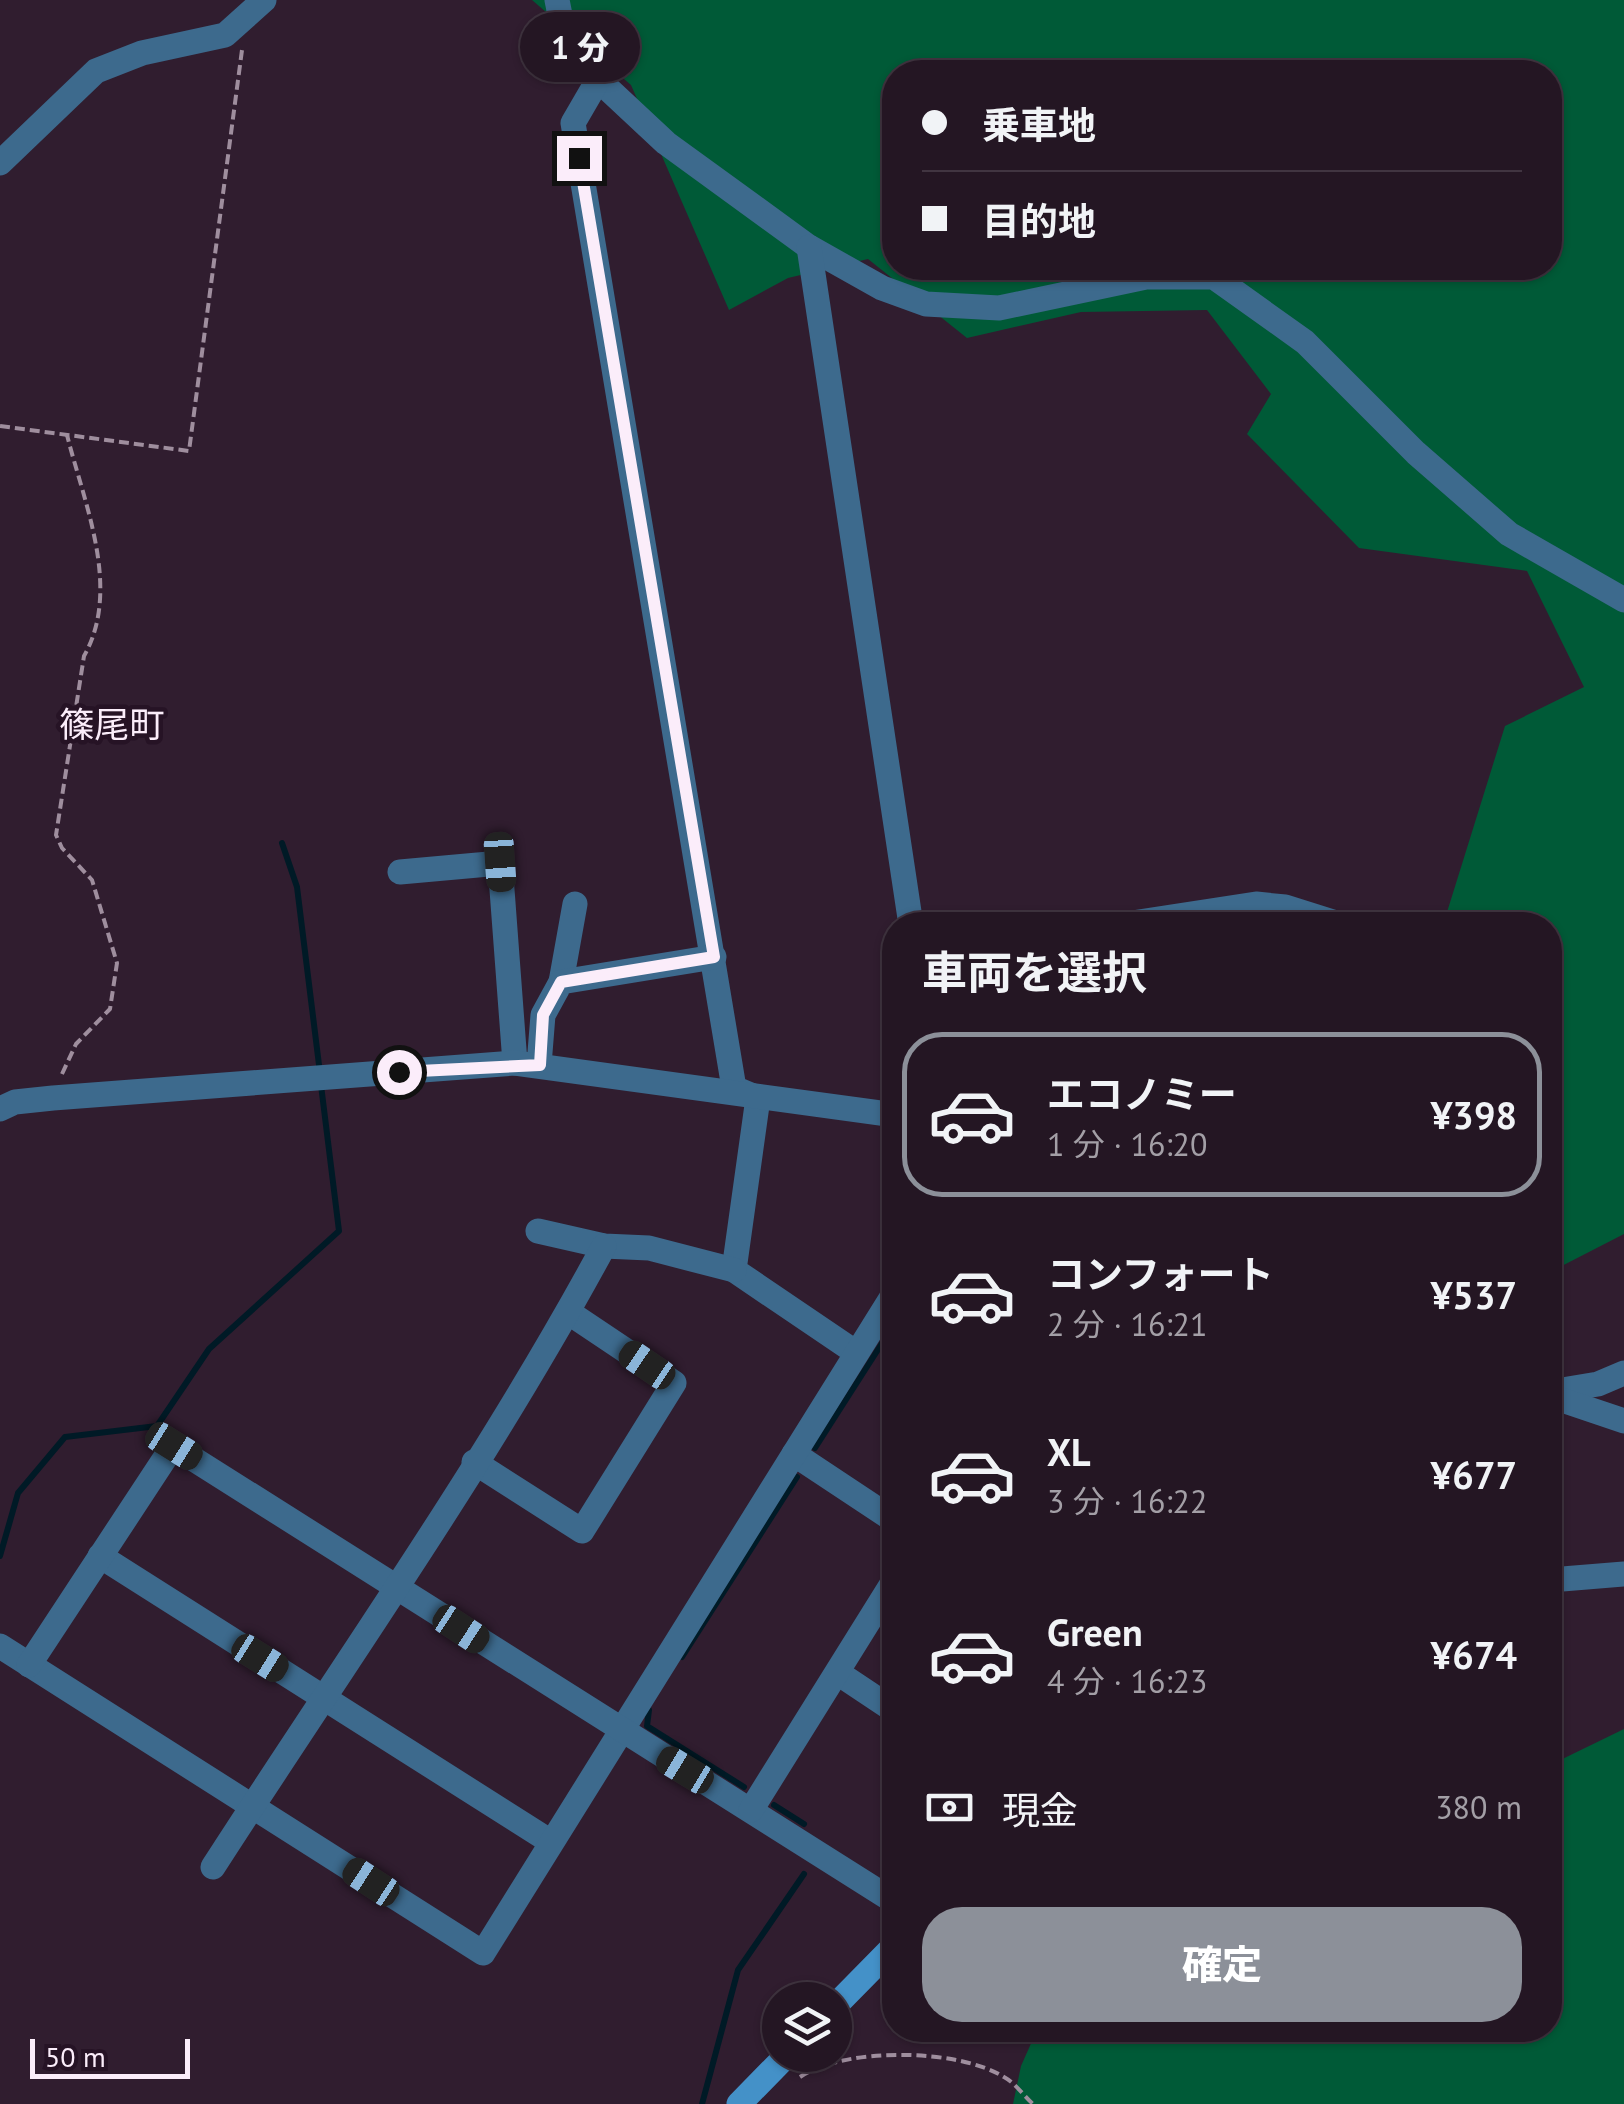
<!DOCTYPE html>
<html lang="ja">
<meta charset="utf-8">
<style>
:root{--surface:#241623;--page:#2c1f2b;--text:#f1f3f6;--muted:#a39fa6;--line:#413541;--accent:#8c9099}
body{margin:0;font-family:"PT Sans","Noto Sans JP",sans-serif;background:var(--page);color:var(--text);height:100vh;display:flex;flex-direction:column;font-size:38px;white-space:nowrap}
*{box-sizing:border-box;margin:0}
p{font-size:32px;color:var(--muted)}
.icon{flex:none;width:55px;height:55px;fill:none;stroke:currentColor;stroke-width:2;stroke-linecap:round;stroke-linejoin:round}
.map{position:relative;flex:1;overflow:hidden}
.panel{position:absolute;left:882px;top:912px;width:680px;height:1130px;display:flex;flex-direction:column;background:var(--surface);border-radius:40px;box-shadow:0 2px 8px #0004,0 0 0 2px var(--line)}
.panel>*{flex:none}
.banner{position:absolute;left:882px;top:60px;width:680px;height:220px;border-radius:40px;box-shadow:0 2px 8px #0004,0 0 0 2px var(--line);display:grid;align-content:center;height:220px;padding:0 40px;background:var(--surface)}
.fabs{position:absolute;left:762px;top:1982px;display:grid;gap:20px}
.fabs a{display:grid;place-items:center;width:90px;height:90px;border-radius:50%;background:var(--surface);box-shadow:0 2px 8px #0004,0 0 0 2px var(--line);font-size:50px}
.scale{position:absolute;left:30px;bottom:25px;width:160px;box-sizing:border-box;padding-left:10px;border:5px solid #fbedfa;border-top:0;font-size:28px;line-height:35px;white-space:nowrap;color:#fbedfa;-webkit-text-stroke:8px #261325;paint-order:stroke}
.end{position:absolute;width:45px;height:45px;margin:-22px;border:12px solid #fbedfa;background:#111;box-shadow:0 0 0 5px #111}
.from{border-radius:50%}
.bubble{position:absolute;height:70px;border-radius:35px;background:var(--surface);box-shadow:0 2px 8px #0004,0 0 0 2px var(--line);font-size:32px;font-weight:800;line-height:70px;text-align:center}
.car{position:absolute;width:30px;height:60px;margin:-30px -15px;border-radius:12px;box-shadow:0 0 8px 2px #0007;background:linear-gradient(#222 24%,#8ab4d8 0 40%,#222 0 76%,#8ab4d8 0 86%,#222 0)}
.banner b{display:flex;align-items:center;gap:35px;height:95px;font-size:38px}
.banner b+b{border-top:2px solid var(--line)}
.banner i{width:25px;height:25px;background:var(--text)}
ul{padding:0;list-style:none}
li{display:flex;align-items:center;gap:30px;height:165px;margin:0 20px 15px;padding:0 20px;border:5px solid transparent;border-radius:40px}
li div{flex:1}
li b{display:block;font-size:38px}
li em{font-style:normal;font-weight:800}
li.current{border-color:var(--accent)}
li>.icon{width:90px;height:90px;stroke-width:1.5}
h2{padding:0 40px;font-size:45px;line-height:120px}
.pay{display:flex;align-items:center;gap:25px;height:110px;padding:0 40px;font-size:38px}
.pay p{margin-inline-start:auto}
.button{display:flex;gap:20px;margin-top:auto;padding:20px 40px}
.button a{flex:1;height:115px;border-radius:40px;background:var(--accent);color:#fff;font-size:40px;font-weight:800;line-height:115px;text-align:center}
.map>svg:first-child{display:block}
.green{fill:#005a37;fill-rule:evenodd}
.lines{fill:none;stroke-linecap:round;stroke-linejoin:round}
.stream{stroke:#001a26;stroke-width:6}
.path{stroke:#9f8e9e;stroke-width:4;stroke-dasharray:10 5;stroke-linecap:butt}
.street{stroke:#3d6a8d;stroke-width:25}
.secondary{stroke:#4491c8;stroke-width:25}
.route{stroke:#fbedfa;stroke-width:12}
.labels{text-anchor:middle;stroke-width:9;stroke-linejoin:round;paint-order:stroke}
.quarter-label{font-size:35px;fill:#fbedfa;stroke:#261325}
</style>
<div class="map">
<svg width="1624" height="2104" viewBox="0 0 1624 2104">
<rect width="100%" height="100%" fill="#301d2f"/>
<!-- green -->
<g class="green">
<path d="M532 0H1624V1234L1550 1272V925H1443L1505 726 1584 687 1527 571 1359 548 1247 434 1271 394 1207 310 1081 312 967 338 868 259 788 278 729 310 631 85ZM895 72H1550V268H895Z"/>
<polygon points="1624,1729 1624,2104 1013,2104 1021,2066 1037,2030 1550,2030 1550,1765"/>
</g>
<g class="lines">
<!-- stream -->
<g class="stream">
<polyline points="282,843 297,887 320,1073"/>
<polyline points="815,1448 895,1323"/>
<polyline points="0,1556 18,1493 65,1437 157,1426 209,1349 339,1231 321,1085"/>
<polyline points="682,1657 797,1477"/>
<polyline points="649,1710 647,1726 744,1787"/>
<polyline points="774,1805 804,1824"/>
<polyline points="702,2104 738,1970 804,1874"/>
</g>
<!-- path -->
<g class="path">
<polyline points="0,426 189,451 242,50"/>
<path d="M62 1074 76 1044 110 1009 117 963 92 880 62 848 56 835 84 656C122 589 84 503 67 435"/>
<path d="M800 2077C845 2047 957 2048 1004 2077 1015 2083 1024 2096 1033 2104"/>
</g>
<!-- street -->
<g class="street">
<polyline points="557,0 561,20 590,72 666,143 809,247 882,288 926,304 999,308 1146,277 1214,277 1305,342 1416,453 1509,534 1624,600"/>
<polyline points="598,80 573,123 734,1088 758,1098 734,1270 855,1352"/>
<polyline points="0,163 96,71 142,53 225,35 264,0"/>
<polyline points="809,247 911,925"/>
<polyline points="400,872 500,863 515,1063"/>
<polyline points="1119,925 1256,904 1285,907 1342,925"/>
<polyline points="561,982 575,904"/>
<polyline points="539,1065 543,1015 561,982 714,957"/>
<polyline points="0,1109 15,1102 53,1098 515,1063 895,1115"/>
<polyline points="538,1231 604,1246 649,1248 734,1270"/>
<polyline points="1550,1392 1598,1384 1624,1373"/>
<polyline points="1550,1396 1624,1421"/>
<polyline points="794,1454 895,1521"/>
<polyline points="474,1462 582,1531 674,1383 568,1312"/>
<polyline points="100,1556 551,1842"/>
<polyline points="1550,1580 1624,1574"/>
<polyline points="0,1646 483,1953 895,1292"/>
<polyline points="29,1665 173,1446 895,1902"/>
<polyline points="838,1673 895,1711"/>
<polyline points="751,1810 895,1579"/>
<path d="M213 1867C345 1662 488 1461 604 1246"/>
</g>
<!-- secondary -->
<g class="secondary">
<polyline points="835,2006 895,1945"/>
<polyline points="739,2104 787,2055"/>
</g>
</g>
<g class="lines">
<!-- route -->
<polyline class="route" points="399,1072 540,1065 543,1015 561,982 714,957 579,158"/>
</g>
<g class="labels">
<!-- quarter labels -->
<g class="quarter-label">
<text x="112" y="737">篠尾町</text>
</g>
</g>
</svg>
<div class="fabs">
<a><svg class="icon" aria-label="layers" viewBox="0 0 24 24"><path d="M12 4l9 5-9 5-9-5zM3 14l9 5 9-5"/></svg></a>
</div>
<div class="scale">50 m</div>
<i class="end from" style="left:399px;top:1072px"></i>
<i class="end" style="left:579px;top:158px"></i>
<div class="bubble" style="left:520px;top:12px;width:120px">1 分</div>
<i class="car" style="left:500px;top:862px;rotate:176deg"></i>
<i class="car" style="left:647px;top:1365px;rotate:304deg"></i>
<i class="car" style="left:174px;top:1446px;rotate:122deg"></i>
<i class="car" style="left:461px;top:1629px;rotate:123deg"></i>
<i class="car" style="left:260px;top:1658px;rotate:122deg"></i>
<i class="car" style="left:685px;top:1770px;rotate:301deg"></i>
<i class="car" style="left:371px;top:1882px;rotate:303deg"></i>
<div class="banner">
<b><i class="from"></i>乗車地</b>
<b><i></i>目的地</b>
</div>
<section class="panel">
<h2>車両を選択</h2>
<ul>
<li class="current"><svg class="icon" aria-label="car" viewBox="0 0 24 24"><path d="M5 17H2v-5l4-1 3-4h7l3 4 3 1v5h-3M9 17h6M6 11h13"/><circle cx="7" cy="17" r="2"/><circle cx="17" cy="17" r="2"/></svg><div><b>エコノミー</b><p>1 分 · 16:20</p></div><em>¥398</em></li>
<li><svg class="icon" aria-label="car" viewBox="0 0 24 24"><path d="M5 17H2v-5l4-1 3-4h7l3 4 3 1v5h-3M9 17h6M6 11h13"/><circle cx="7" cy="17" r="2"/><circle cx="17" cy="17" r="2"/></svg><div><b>コンフォート</b><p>2 分 · 16:21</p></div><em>¥537</em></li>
<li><svg class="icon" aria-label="car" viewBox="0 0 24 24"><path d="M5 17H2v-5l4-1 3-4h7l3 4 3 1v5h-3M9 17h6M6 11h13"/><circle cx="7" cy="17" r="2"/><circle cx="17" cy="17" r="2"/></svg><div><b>XL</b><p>3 分 · 16:22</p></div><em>¥677</em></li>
<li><svg class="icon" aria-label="car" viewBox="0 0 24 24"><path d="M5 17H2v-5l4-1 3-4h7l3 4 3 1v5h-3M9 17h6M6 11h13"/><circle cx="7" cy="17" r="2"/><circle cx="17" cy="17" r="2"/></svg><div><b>Green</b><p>4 分 · 16:23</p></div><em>¥674</em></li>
</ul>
<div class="pay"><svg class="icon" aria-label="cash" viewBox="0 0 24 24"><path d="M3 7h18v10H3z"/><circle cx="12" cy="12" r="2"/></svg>現金<p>380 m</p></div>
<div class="button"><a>確定</a></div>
</section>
</div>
